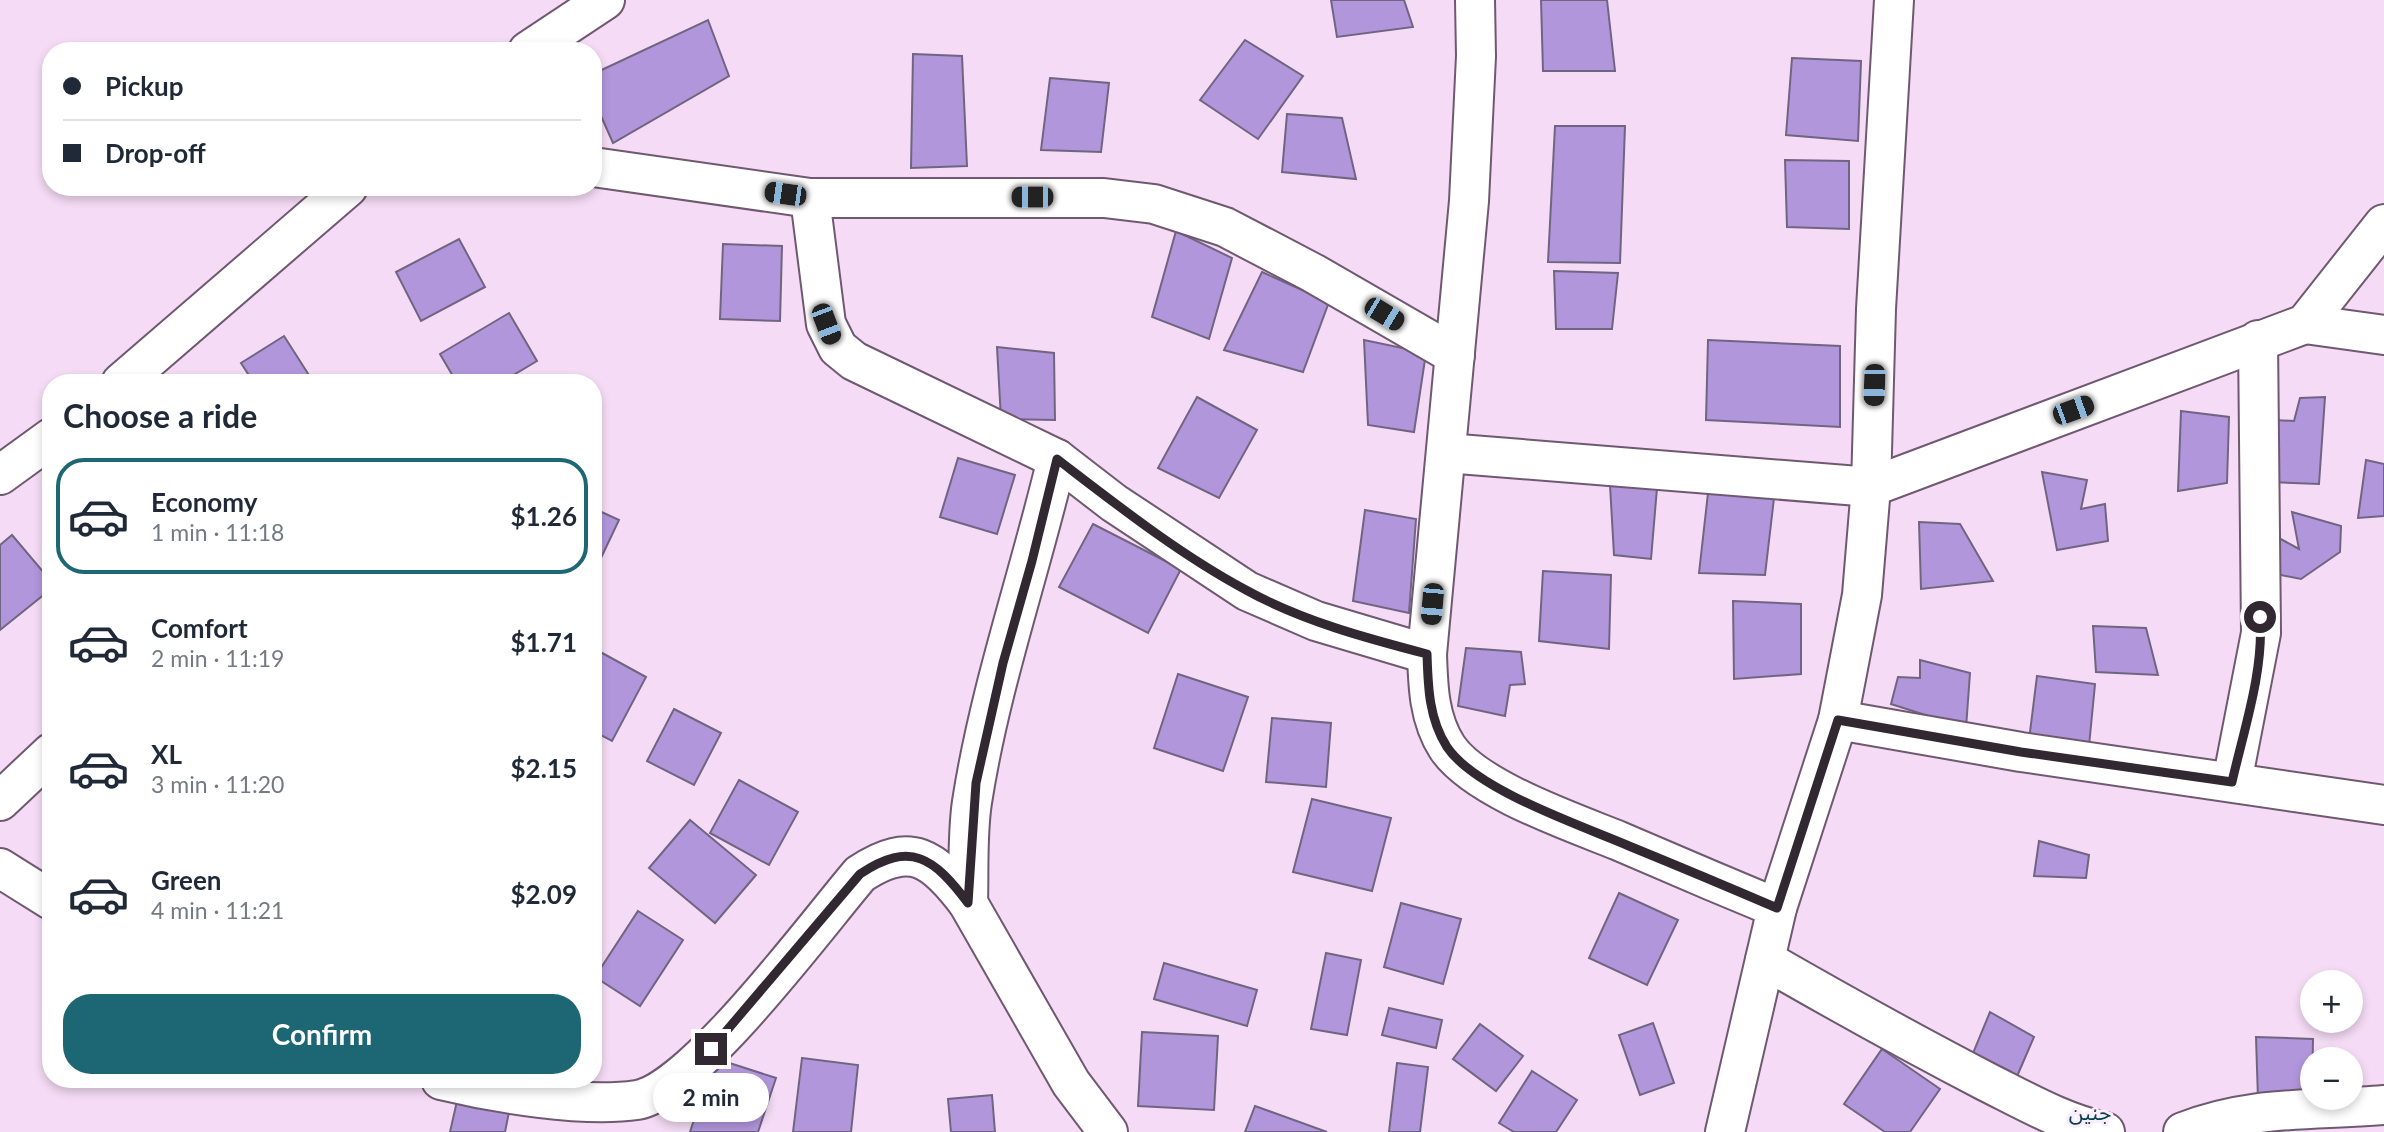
<!DOCTYPE html>
<meta charset="utf-8">
<style>
:root{--surface:#fff;--page:#f6f6f7;--text:#1f2937;--muted:#747a83;--line:#e0e1e3;--accent:#1d6673}
body{margin:0;font-family:Lato,"Noto Sans Arabic",sans-serif;background:var(--page);color:var(--text);height:100vh;display:flex;flex-direction:column;font-size:26px;white-space:nowrap}
*{box-sizing:border-box;margin:0}
p{font-size:23px;color:var(--muted)}
.icon{flex:none;width:38px;height:38px;fill:none;stroke:currentColor;stroke-width:2;stroke-linecap:round;stroke-linejoin:round}
.map{position:relative;flex:1;overflow:hidden}
.drawer{position:absolute;left:42px;top:374px;width:560px;height:714px;display:flex;flex-direction:column;background:var(--surface);border-radius:28px;box-shadow:0 4px 10px #0003}
.drawer>*{flex:none}
.guide{position:absolute;left:42px;top:42px;width:560px;height:154px;border-radius:28px;box-shadow:0 4px 10px #0003;display:grid;align-content:center;height:154px;padding:0 21px;background:var(--surface)}
.controls{position:absolute;left:2300px;top:970px;display:grid;gap:14px}
.controls a{display:grid;place-items:center;width:63px;height:63px;border-radius:50%;background:var(--surface);box-shadow:0 4px 10px #0003;font-size:35px}
.end{position:absolute;width:32px;height:32px;margin:-16px;border:9px solid #322832;background:#fff;box-shadow:0 0 0 4px #fff}
.from{border-radius:50%}
.bubble{position:absolute;height:49px;border-radius:24px;background:var(--surface);box-shadow:0 4px 10px #0003;font-size:23px;font-weight:700;line-height:49px;text-align:center}
.car{position:absolute;width:21px;height:42px;margin:-21px -10px;border-radius:9px;box-shadow:0 0 5px 2px #0007;background:linear-gradient(#222 24%,#8ab4d8 0 40%,#222 0 76%,#8ab4d8 0 86%,#222 0)}
.guide b{display:flex;align-items:center;gap:24px;height:66px;font-size:26px}
.guide b+b{border-top:2px solid var(--line)}
.guide i{width:18px;height:18px;background:var(--text)}
ul{padding:0;list-style:none}
li{display:flex;align-items:center;gap:21px;height:116px;margin:0 14px 10px;padding:0 7px;border:4px solid transparent;border-radius:28px}
li div{flex:1}
li b{display:block;font-size:26px}
li em{font-style:normal;font-weight:700}
li.current{border-color:var(--accent)}
li>.icon{width:63px;height:63px;stroke-width:1.5}
h2{padding:0 21px;font-size:32px;line-height:84px}
.cta{display:flex;gap:14px;margin-top:auto;padding:14px 21px}
.cta a{flex:1;height:80px;border-radius:28px;background:var(--accent);color:#fff;font-size:28px;font-weight:700;line-height:80px;text-align:center}
.map>svg:first-child{display:block}
.building{fill:#b296dc;stroke:#706581;stroke-width:2}
.lines{fill:none;stroke-linecap:round;stroke-linejoin:round}
.minor-casing{stroke:#6f5970;stroke-width:42}
.minor{stroke:#fff;stroke-width:38}
.route{stroke:#322832;stroke-width:9}
.labels{text-anchor:middle;stroke-width:6;stroke-linejoin:round;paint-order:stroke}
.quarter-label{font-size:21px;fill:#00414b;stroke:#fcecfc}
</style>
<div class="map">
<svg width="2384" height="1132" viewBox="0 0 2384 1132">
<rect width="100%" height="100%" fill="#f5dbf5"/>
<!-- building -->
<g class="building">
<polygon points="1331,0 1404,0 1413,27 1337,37"/>
<polygon points="1541,0 1607,0 1615,71 1543,71"/>
<polygon points="708,20 729,76 613,143 593,98 593,74"/>
<polygon points="1245,40 1303,76 1258,139 1200,100"/>
<polygon points="913,54 962,56 967,166 911,168"/>
<polygon points="1792,58 1861,61 1858,141 1786,135"/>
<polygon points="1050,78 1109,83 1101,152 1041,150"/>
<polygon points="1287,114 1342,118 1356,179 1282,172"/>
<polygon points="1555,126 1625,126 1620,263 1548,262"/>
<polygon points="1785,160 1849,161 1849,229 1787,227"/>
<polygon points="1176,231 1232,258 1209,339 1152,317"/>
<polygon points="459,239 485,287 421,321 396,272"/>
<polygon points="723,244 782,246 780,321 720,319"/>
<polygon points="1554,271 1618,273 1612,329 1556,329"/>
<polygon points="1262,272 1329,302 1303,372 1224,350"/>
<polygon points="509,313 537,361 500,383 457,383 440,354"/>
<polygon points="284,336 314,383 254,383 241,363"/>
<polygon points="1364,340 1426,353 1414,432 1368,425"/>
<polygon points="1708,340 1840,346 1840,427 1706,420"/>
<polygon points="997,347 1054,353 1055,420 1001,419"/>
<polygon points="1197,397 1257,430 1219,498 1158,468"/>
<polygon points="2325,397 2319,484 2270,482 2274,420 2294,421 2300,398"/>
<polygon points="2181,411 2229,417 2227,483 2178,491"/>
<polygon points="958,458 1015,475 997,534 940,517"/>
<polygon points="2366,460 2384,464 2384,516 2358,518"/>
<polygon points="2042,472 2087,480 2081,509 2105,504 2108,541 2057,550"/>
<polygon points="1610,485 1657,488 1651,559 1614,555"/>
<polygon points="1708,493 1774,498 1765,575 1699,573"/>
<polygon points="593,508 619,520 600,560 593,556"/>
<polygon points="1365,510 1416,519 1409,613 1353,601"/>
<polygon points="2292,512 2341,526 2340,552 2301,579 2276,574 2277,537 2299,549"/>
<polygon points="1919,522 1960,524 1993,581 1921,589"/>
<polygon points="1093,524 1181,569 1148,633 1059,587"/>
<polygon points="12,535 51,581 51,589 0,630 0,545"/>
<polygon points="1543,571 1611,575 1609,649 1539,641"/>
<polygon points="1733,601 1801,604 1801,674 1734,679"/>
<polygon points="2093,626 2146,628 2158,675 2096,672"/>
<polygon points="593,648 646,677 612,741 593,731"/>
<polygon points="1466,648 1521,652 1525,684 1510,685 1505,716 1458,706"/>
<polygon points="1920,660 1970,673 1966,728 1891,704 1898,677 1920,678"/>
<polygon points="1178,674 1248,697 1223,771 1154,748"/>
<polygon points="2037,676 2095,684 2089,746 2029,740"/>
<polygon points="674,709 721,733 694,785 647,761"/>
<polygon points="1272,718 1331,723 1326,787 1266,782"/>
<polygon points="739,780 798,812 769,865 710,833"/>
<polygon points="1312,799 1391,818 1372,891 1293,872"/>
<polygon points="690,820 756,875 715,923 649,868"/>
<polygon points="2039,841 2089,855 2086,878 2034,876"/>
<polygon points="1619,893 1678,920 1647,985 1589,958"/>
<polygon points="1401,903 1461,919 1443,984 1384,967"/>
<polygon points="638,911 683,940 640,1006 595,977"/>
<polygon points="1326,953 1361,960 1347,1035 1311,1029"/>
<polygon points="1164,963 1257,990 1247,1026 1154,999"/>
<polygon points="1389,1008 1442,1020 1436,1048 1382,1035"/>
<polygon points="1990,1012 2034,1037 2015,1081 1971,1058"/>
<polygon points="1653,1023 1674,1083 1640,1095 1619,1035"/>
<polygon points="1480,1024 1523,1056 1496,1091 1453,1059"/>
<polygon points="1142,1032 1218,1036 1214,1110 1138,1106"/>
<polygon points="2256,1037 2313,1039 2312,1090 2258,1099"/>
<polygon points="1882,1049 1940,1089 1910,1132 1885,1132 1844,1104"/>
<polygon points="714,1058 776,1078 758,1132 690,1132"/>
<polygon points="802,1058 858,1065 851,1132 793,1132"/>
<polygon points="1397,1063 1428,1067 1420,1132 1389,1132"/>
<polygon points="1532,1071 1577,1100 1556,1132 1514,1132 1499,1123"/>
<polygon points="992,1095 995,1132 951,1132 948,1099"/>
<polygon points="457,1101 509,1112 505,1132 450,1132"/>
<polygon points="1255,1106 1327,1132 1245,1132"/>
</g>
<g class="lines">
<defs>
<g id="minor">
<path d="M1475 0 1476 56 1469 201 1427 654C1428 687 1429 719 1447 747 1475 789 1572 822 1619 841 1672 864 1724 886 1777 908"/>
<polyline points="528,51 605,0"/>
<polyline points="593,167 810,198 1104,198 1154,204 1225,227 1313,273 1455,355"/>
<polyline points="810,198 826,324 838,348 854,361 1057,459 1114,503 1247,591 1316,621 1427,654"/>
<polyline points="2305,324 2384,335"/>
<polyline points="121,383 348,187"/>
<polyline points="1446,453 1871,487 2305,324 2384,224"/>
<polyline points="0,475 51,438"/>
<polyline points="1838,720 2021,752 2384,805"/>
<polyline points="2232,782 2261,633 2258,340"/>
<polyline points="0,801 51,753"/>
<polyline points="0,868 51,900"/>
<path d="M968 903C969 870 967 835 972 802 990 686 1030 573 1057 459"/>
<path d="M1765 960C1838 1002 1912 1043 1987 1082 2025 1101 2063 1123 2105 1132"/>
<path d="M441 1080C495 1093 583 1108 637 1100 694 1091 818 923 860 874 911 840 934 858 968 903L1071 1083 1108 1132"/>
<polyline points="1725,1132 1777,908 1838,720 1862,595 1871,487 1876,309 1894,0"/>
<path d="M2183 1132C2252 1105 2312 1111 2384 1105"/>
</g>
</defs>
<!-- minor casing -->
<use href="#minor" class="minor-casing"/>
<!-- minor -->
<use href="#minor" class="minor"/>
</g>
<g class="lines">
<!-- route -->
<path class="route" d="M711 1049 860 874C911 840 934 858 968 903L976 783 1003 663 1032 561 1057 459C1117 505 1179 554 1246 590 1302 621 1366 638 1427 654 1428 687 1429 719 1447 747 1476 790 1580 825 1629 846 1678 866 1728 887 1777 908L1838 720 2021 752 2232 782C2244 729 2264 671 2260 617"/>
</g>
<g class="labels">
<!-- quarter labels -->
<g class="quarter-label">
<text x="2090" y="1120">جنين</text>
</g>
</g>
</svg>
<div class="controls">
<a>+</a>
<a>−</a>
</div>
<i class="end from" style="left:2260px;top:617px"></i>
<i class="end" style="left:711px;top:1049px"></i>
<div class="bubble" style="left:653px;top:1073px;width:116px">2 min</div>
<i class="car" style="left:785px;top:194px;rotate:278deg"></i>
<i class="car" style="left:1032px;top:197px;rotate:270deg"></i>
<i class="car" style="left:1384px;top:314px;rotate:121deg"></i>
<i class="car" style="left:826px;top:324px;rotate:159deg"></i>
<i class="car" style="left:1874px;top:385px;rotate:182deg"></i>
<i class="car" style="left:2073px;top:410px;rotate:70deg"></i>
<i class="car" style="left:1432px;top:604px;rotate:185deg"></i>
<div class="guide">
<b><i class="from"></i>Pickup</b>
<b><i></i>Drop-off</b>
</div>
<section class="drawer">
<h2>Choose a ride</h2>
<ul>
<li class="current"><svg class="icon" aria-label="car" viewBox="0 0 24 24"><path d="M5 17H2v-5l4-1 3-4h7l3 4 3 1v5h-3M9 17h6M6 11h13"/><circle cx="7" cy="17" r="2"/><circle cx="17" cy="17" r="2"/></svg><div><b>Economy</b><p>1 min · 11:18</p></div><em>$1.26</em></li>
<li><svg class="icon" aria-label="car" viewBox="0 0 24 24"><path d="M5 17H2v-5l4-1 3-4h7l3 4 3 1v5h-3M9 17h6M6 11h13"/><circle cx="7" cy="17" r="2"/><circle cx="17" cy="17" r="2"/></svg><div><b>Comfort</b><p>2 min · 11:19</p></div><em>$1.71</em></li>
<li><svg class="icon" aria-label="car" viewBox="0 0 24 24"><path d="M5 17H2v-5l4-1 3-4h7l3 4 3 1v5h-3M9 17h6M6 11h13"/><circle cx="7" cy="17" r="2"/><circle cx="17" cy="17" r="2"/></svg><div><b>XL</b><p>3 min · 11:20</p></div><em>$2.15</em></li>
<li><svg class="icon" aria-label="car" viewBox="0 0 24 24"><path d="M5 17H2v-5l4-1 3-4h7l3 4 3 1v5h-3M9 17h6M6 11h13"/><circle cx="7" cy="17" r="2"/><circle cx="17" cy="17" r="2"/></svg><div><b>Green</b><p>4 min · 11:21</p></div><em>$2.09</em></li>
</ul>
<div class="cta"><a>Confirm</a></div>
</section>
</div>
